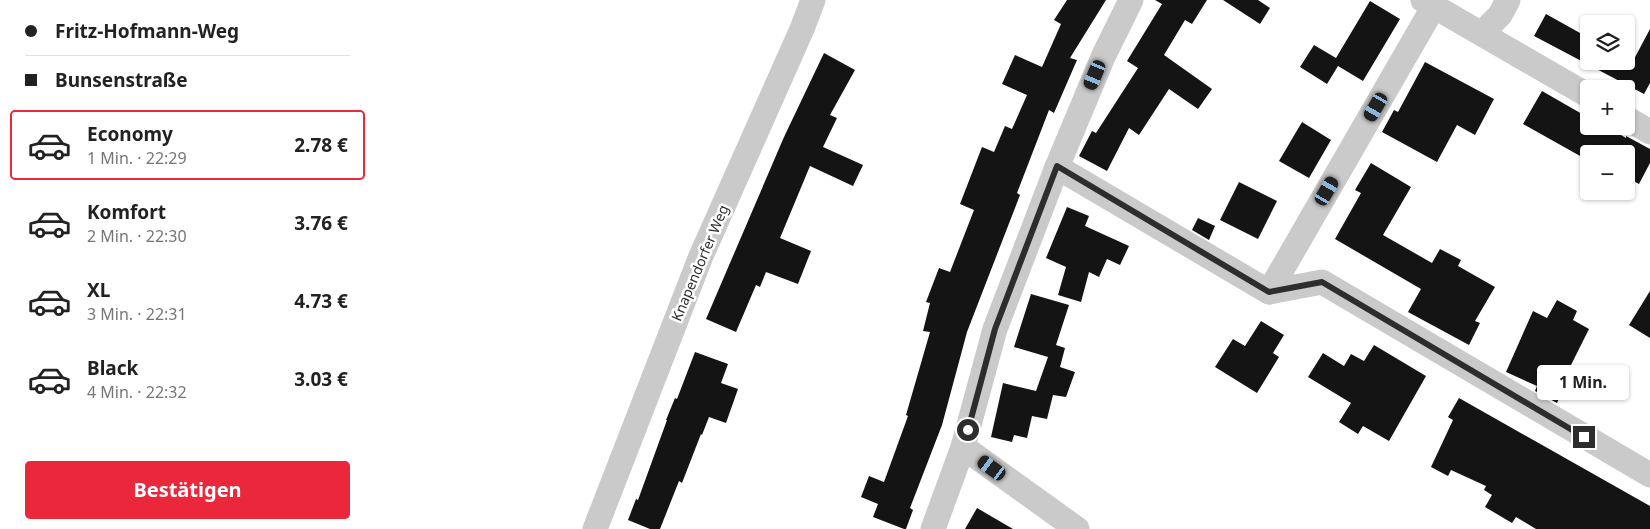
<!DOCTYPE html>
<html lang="de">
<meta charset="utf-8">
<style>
:root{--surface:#fff;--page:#f6f6f6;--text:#222;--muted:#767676;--line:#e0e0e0;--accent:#eb273c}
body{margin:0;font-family:"Noto Sans",sans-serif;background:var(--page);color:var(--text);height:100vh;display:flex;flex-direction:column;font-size:19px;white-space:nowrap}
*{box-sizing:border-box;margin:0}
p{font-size:16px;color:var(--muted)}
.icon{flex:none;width:28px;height:28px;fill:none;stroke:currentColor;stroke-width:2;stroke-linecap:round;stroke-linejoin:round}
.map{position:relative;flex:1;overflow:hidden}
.panel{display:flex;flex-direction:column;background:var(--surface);width:375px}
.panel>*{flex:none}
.guide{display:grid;align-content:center;height:110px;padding:0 25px;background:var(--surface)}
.tools{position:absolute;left:1205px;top:15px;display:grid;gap:10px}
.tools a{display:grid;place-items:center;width:55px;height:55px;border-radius:5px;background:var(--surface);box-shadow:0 1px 4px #0004;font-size:25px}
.end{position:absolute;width:22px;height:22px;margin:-11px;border:6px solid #2d2d2d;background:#fff;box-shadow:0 0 0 2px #fff}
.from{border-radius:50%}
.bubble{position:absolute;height:35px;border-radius:5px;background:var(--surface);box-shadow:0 1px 4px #0004;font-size:16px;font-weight:700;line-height:35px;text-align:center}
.car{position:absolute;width:15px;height:30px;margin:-15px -8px;border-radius:6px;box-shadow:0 0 4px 1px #0007;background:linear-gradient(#222 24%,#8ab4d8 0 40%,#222 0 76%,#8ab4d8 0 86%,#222 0)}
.guide b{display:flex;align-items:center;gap:18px;height:48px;font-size:19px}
.guide b+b{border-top:1px solid var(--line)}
.guide i{width:12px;height:12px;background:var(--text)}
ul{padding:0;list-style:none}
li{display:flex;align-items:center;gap:15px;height:70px;margin:0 10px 8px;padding:0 15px;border:2px solid transparent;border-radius:5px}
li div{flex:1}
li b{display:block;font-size:19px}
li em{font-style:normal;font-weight:700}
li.active{border-color:var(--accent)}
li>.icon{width:45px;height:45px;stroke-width:1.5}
.button{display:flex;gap:10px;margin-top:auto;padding:10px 25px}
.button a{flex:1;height:58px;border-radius:5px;background:var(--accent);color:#fff;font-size:20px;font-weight:700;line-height:58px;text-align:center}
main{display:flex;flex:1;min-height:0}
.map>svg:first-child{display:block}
.building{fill:#141414}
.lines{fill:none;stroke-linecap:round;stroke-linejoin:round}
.street{stroke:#cacaca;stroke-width:25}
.route{stroke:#2d2d2d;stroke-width:6}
.labels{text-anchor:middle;stroke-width:5;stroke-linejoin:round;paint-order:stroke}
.street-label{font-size:14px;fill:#2d2d2d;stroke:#fff}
</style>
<main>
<section class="panel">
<div class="guide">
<b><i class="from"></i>Fritz-Hofmann-Weg</b>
<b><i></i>Bunsenstraße</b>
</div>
<ul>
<li class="active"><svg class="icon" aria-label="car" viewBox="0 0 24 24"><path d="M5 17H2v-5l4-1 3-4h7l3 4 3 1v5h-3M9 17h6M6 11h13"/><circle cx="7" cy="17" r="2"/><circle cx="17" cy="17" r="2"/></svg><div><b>Economy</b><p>1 Min. · 22:29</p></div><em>2.78 €</em></li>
<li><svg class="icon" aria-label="car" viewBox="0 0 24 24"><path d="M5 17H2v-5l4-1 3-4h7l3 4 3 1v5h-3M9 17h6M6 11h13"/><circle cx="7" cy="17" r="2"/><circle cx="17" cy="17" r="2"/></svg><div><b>Komfort</b><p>2 Min. · 22:30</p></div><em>3.76 €</em></li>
<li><svg class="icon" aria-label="car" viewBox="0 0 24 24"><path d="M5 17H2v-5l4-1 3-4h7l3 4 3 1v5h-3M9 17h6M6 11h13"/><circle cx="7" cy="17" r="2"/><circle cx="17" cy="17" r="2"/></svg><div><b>XL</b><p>3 Min. · 22:31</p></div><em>4.73 €</em></li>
<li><svg class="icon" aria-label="car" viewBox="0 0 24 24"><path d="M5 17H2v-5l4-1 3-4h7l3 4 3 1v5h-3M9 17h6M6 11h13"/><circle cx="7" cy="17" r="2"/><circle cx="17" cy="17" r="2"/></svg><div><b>Black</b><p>4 Min. · 22:32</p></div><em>3.03 €</em></li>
</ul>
<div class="button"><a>Bestätigen</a></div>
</section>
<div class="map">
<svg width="1275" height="529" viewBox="0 0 1275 529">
<rect width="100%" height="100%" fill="#fff"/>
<!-- building -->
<g class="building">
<polygon points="692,0 731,0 695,58 702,60 679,113 674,110 642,193 645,195 592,332 567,425 535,508 538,510 531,529 529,529 498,517 503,504 486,497 494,476 509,482 533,416 531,415 555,332 548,331 555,303 551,302 564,268 575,272 599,210 585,204 607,147 619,152 630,126 637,129 652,95 627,84 640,55 667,67 686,24 679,20"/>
<polygon points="780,0 832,0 817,24 810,20 789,55 837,89 823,109 794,89 764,135 754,128 732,171 704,156 717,131 721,133 763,68 752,61 787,4"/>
<polygon points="848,0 883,0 895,8 885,24"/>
<polygon points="995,1 1025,19 988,81 963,66 952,84 925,67 939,45 961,58"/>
<polygon points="1171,14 1214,38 1214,61 1258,61 1275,29 1275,83 1269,94 1159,36"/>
<polygon points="449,53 480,70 455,115 462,118 448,147 488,165 478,186 435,166 405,238 436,251 423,284 391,272 385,287 381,285 361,332 331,319 409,137"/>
<polygon points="1050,62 1119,99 1100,135 1082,125 1062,162 1007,132 1019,110 1023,112"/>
<polygon points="1167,91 1214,118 1214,126 1231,126 1251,138 1251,136 1275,149 1275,163 1264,184 1251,177 1251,154 1214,154 1214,161 1148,124"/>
<polygon points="927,122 956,140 934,178 904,161"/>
<polygon points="996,163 1036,187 1008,235 1057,263 1065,249 1086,260 1083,266 1120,287 1100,321 1105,323 1094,345 1033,312 1046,289 960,239 986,193 980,190"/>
<polygon points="864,182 902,201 883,239 845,220"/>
<polygon points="692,207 714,216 710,226 754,246 745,265 732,259 724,277 714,272 706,302 683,295 691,267 671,258"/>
<polygon points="823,218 840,226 834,240 817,230"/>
<polygon points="1275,291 1275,338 1254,325"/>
<polygon points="656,294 694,305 681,345 690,348 685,367 700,372 691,397 678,395 672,419 657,416 652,438 639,435 637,442 616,437 628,383 661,391 673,357 639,347"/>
<polygon points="1182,300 1202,311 1198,320 1214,329 1196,365 1199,366 1182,403 1160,391 1162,386 1131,372 1158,311 1172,318"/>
<polygon points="886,321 909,335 898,353 904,357 882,393 840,367 858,339 870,346"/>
<polygon points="999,345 1051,376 1014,441 988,426 983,434 964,422 976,403 933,377 948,353 969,366 976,354 989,361"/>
<polygon points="320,352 353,364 346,383 363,389 351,423 334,417 327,435 326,434 307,483 304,481 285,529 275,529 253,520 261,499 263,500 292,420 291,420 300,398 302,399"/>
<polygon points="1084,398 1275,506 1275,529 1161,529 1141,517 1137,523 1110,507 1117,495 1109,490 1111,486 1076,470 1073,476 1056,467 1078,420 1073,417"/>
<polygon points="602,508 638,529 590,529"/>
</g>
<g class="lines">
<!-- street -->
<g class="street">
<polyline points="1048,0 1214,96"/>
<polyline points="1107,33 1125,15 1133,0"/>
<polyline points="1251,118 1275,132"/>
<polyline points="682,167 894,292 947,282 1275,475"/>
<polyline points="894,292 1059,6"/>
<polyline points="588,447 702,529"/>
<polyline points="220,529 326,256 427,29 438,0"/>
<polyline points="558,529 588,447 620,329 682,167 728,57 756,0"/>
</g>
</g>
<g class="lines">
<!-- route -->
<polyline class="route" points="593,430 620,329 682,166 894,292 947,282 1209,437"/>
</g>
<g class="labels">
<!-- street labels -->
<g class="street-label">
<text transform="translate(325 263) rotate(-67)" y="5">Knapendorfer Weg</text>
</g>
</g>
</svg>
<div class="tools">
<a><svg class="icon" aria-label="layers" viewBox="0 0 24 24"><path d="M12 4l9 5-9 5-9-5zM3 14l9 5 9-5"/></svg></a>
<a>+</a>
<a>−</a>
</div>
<i class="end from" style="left:593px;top:430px"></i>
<i class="end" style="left:1209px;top:437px"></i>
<div class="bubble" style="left:1162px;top:365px;width:92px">1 Min.</div>
<i class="car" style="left:720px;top:75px;rotate:203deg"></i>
<i class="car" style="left:1001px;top:107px;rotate:210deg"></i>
<i class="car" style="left:952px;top:191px;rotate:30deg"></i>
<i class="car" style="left:617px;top:468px;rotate:306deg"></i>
</div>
</main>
